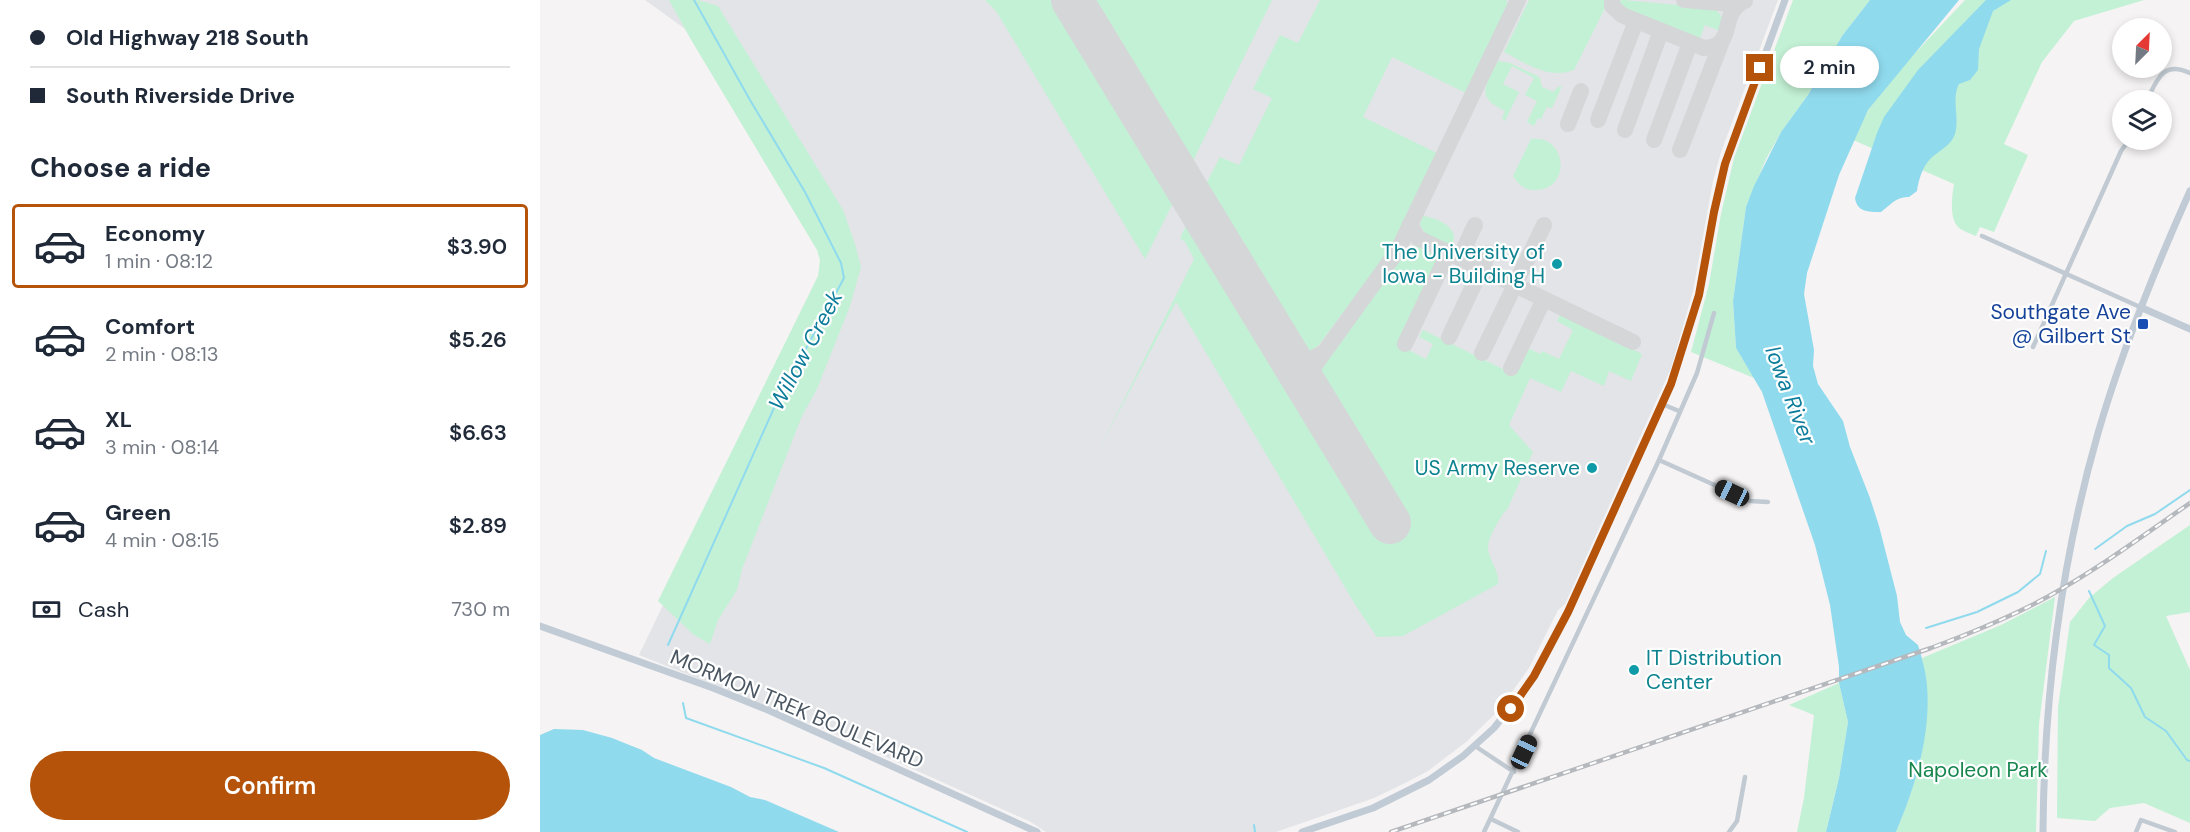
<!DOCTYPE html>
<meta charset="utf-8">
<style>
:root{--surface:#fff;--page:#f2f2f3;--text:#1f2937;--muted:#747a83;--line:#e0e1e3;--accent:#b45309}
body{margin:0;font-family:"DM Sans",sans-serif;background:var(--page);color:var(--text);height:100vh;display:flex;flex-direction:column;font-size:22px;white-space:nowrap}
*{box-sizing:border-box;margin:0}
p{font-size:20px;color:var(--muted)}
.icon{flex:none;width:33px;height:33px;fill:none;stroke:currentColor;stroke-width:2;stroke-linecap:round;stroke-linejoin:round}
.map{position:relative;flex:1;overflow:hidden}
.panel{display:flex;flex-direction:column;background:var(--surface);width:540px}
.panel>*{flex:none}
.hud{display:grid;align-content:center;height:132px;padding:0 30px;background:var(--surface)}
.needle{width:39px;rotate:24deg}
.buttons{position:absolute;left:1572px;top:18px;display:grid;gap:12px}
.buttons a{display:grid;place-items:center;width:60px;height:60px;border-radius:50%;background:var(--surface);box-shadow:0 3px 9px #0003;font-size:30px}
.end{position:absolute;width:27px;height:27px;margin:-14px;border:8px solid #b45309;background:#fff;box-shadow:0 0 0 3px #fff}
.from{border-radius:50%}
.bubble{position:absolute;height:42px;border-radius:21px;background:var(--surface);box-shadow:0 3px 9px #0003;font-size:20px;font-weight:600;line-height:42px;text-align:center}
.car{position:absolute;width:18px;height:36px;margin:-18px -9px;border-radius:8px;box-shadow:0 0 4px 2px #0007;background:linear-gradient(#222 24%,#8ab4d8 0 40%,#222 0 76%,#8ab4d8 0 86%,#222 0)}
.hud b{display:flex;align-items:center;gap:21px;height:57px;font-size:22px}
.hud b+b{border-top:2px solid var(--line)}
.hud i{width:15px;height:15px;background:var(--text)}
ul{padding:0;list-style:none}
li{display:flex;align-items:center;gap:18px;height:84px;margin:0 12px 9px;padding:0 18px;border:3px solid transparent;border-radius:6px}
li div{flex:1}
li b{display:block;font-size:22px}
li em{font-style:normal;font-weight:600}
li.selected{border-color:var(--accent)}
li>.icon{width:54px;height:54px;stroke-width:1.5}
h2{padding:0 30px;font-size:27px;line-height:72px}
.pay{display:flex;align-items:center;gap:15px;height:66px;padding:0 30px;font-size:22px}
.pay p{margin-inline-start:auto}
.cta{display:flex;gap:12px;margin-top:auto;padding:12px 30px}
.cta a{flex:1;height:69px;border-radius:36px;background:var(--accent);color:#fff;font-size:24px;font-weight:600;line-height:69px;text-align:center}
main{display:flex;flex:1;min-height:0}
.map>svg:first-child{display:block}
.airport{fill:#e2e4e7}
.green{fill:#c3f1d5}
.water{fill:#90daee}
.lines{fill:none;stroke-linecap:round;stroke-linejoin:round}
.stream{stroke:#90daee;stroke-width:2}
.taxiway{stroke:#d5d6d8;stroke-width:16}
.runway{stroke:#d5d6d8;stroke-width:42}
.street{stroke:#c1cad2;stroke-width:4.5}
.secondary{stroke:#c1cbd6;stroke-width:7}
.rail-casing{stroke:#b5b8bd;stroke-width:4.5}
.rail{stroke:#fff;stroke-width:2;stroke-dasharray:7;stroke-linecap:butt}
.route{stroke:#b45309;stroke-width:8}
.culture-dot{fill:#0f9aa8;stroke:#fff;stroke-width:2}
.transit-dot{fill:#1a4fb4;stroke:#fff;stroke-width:2}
.labels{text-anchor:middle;stroke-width:4.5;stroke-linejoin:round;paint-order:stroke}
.culture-label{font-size:21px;fill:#0d838f;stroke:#fff;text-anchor:end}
.transit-label{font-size:21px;fill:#164399;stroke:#fff;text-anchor:end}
.street-label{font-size:21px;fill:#4a5661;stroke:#fff}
.park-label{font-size:21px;fill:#17864f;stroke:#fff}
.water-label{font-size:22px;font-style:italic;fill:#0c7c9b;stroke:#fff}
</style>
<main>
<section class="panel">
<div class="hud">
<b><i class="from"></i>Old Highway 218 South</b>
<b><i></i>South Riverside Drive</b>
</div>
<h2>Choose a ride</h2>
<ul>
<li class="selected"><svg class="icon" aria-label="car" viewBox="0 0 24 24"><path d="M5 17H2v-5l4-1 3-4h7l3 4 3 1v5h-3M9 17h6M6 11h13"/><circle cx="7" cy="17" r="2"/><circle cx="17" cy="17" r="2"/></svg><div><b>Economy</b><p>1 min · 08:12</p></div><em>$3.90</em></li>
<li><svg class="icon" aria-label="car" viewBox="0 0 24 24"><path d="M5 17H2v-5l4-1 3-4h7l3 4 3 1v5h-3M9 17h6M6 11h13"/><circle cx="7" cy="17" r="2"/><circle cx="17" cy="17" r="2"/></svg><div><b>Comfort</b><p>2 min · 08:13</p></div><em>$5.26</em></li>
<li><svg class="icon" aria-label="car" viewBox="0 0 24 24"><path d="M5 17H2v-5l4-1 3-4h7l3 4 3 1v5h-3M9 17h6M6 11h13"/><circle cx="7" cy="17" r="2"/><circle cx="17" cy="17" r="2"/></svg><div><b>XL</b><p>3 min · 08:14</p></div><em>$6.63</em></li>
<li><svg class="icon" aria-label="car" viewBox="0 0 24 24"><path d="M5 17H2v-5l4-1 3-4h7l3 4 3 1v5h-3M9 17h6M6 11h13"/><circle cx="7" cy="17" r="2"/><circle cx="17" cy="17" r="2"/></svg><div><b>Green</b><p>4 min · 08:15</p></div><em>$2.89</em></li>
</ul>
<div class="pay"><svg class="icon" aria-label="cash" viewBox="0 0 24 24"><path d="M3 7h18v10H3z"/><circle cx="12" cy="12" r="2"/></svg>Cash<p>730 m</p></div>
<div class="cta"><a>Confirm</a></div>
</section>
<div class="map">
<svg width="1650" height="832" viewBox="0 0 1650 832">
<rect width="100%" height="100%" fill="#f5f3f3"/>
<!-- airport -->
<polygon class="airport" points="105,0 1238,0 1181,152 1173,181 1153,291 1131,368 1025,604 1018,610 989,668 959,710 926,742 888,771 867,782 834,798 736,832 506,832 491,822 284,729 99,655 287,264 148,31"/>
<!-- green -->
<g class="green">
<polygon points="129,0 158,0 178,6 303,210 315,244 321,267 310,306 277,389 262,416 202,569 197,590 178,620 170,644 154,635 118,601 278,276 280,260 277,250 150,38"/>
<polygon points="445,0 519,0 637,195 605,259 456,11"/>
<polygon points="544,0 732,0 648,171"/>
<polygon points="780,0 966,0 968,5 926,93 852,57 823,117 897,153 848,253 778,346 768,352 757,349 661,193 680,157 699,165 732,98 713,89 740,35 758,43"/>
<path d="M989 0H1064L1066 6 1034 70C1009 80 985 63 964 52Z"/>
<path d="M1083 0 1171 8C1182 12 1185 21 1182 32L1165 25 1159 41 1083 10 1078 3 1079 1Z"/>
<polygon points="1253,0 1330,0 1302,36 1268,95 1241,132 1226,159 1206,207 1193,301 1196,348 1214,378 1151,352 1169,284 1181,214 1194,158"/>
<path d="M1425 0H1604L1534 21 1502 62 1464 144 1488 155 1454 232 1440 227 1436 236C1430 233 1422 231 1418 227 1409 217 1412 196 1414 184L1313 140 1328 110 1364 65Z"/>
<path d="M958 61 970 63 997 76 1000 78 1002 87 1013 92 1018 87 1022 86 1012 108 1007 107 1001 119 1006 122 998 118 994 126 987 122 997 101 985 95 994 78 972 66 963 84 979 92 965 121 962 118 965 111C935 97 945 86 958 61Z"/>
<path d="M991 139C1027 134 1032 189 996 190 986 191 978 185 973 176Z"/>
<path d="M651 216 847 538 866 527 780 386C779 374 782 367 788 357L869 247 879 245 896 251V261L857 344 886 359 893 344 879 337 883 330 975 375 988 348 1000 354 1002 351 1019 359 1033 330 1017 321 1021 313 1102 354 1091 381 1069 371 1064 386 1031 371 1021 392 990 378 969 425 993 452 967 510 964 512C959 521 948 536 948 547 948 560 960 570 958 584L863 636 837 637 816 606 636 302 560 448 654 259 645 242 640 238Z"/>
<path d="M883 216C898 218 921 228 912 246 899 245 884 237 880 224Z"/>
<polygon points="1650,525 1650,612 1626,616 1650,670 1650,823 1604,803 1570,808 1555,821 1517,818 1518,707 1530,622 1549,598 1573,578"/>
<path d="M1515 597 1499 724 1496 832H1356C1380 774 1394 720 1382 658L1461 625Z"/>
<polygon points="1299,683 1308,722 1299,778 1286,832 1257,832 1264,798 1274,715 1249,705"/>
</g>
<!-- water -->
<g class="water">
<path d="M1330 0H1419L1328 110 1299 175 1267 273 1264 294 1274 350 1273 366 1278 384 1303 421 1310 447 1330 498 1339 526 1357 596 1360 622 1366 635 1378 645C1382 658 1386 672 1387 686 1391 736 1375 787 1356 832H1286L1299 778 1308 722 1299 683V667L1290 605 1275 545 1222 392 1196 348 1193 301 1206 207 1214 186 1241 132 1268 95 1302 36Z"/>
<path d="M1446 0H1471L1453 11 1439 49 1438 70 1430 80 1419 84C1411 99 1420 118 1415 134 1412 143 1403 149 1396 154 1384 162 1379 177 1377 191L1369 197C1357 196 1350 205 1341 212 1328 212 1317 212 1315 198L1337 133 1344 117 1378 70Z"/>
<polygon points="14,729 43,730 72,738 102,750 114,758 191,787 210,797 225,800 299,832 0,832 0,735"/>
</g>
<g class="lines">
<!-- stream -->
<g class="stream">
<polyline points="1555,549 1587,526 1615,514 1650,490"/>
<polyline points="1549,591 1565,626 1554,645 1569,655 1569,668 1591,688 1605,717 1626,731 1647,760 1650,761"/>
<polyline points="1386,628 1437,612 1478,592 1500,574 1506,551"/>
<polyline points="128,645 234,408 304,278 301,263 265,192 210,100 154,0"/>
<polyline points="143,703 146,718 284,768 427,832"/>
<polyline points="714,825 715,832"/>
</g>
<!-- taxiway -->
<g class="taxiway">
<polyline points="533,0 551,30"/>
<path d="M1072 0V6L1082 15 1164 48C1196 47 1180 16 1200 4"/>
<polyline points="1144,0 1192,4 1205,1"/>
<polyline points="1058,120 1096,21"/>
<polyline points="1028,124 1041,91"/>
<polyline points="1085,130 1121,31"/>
<polyline points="1114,140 1150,43"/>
<polyline points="1140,150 1182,41"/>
<polyline points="870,224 878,238 1093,342"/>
<polyline points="920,257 935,225"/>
<path d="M714 298C728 320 748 375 781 354"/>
<polyline points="909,337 949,253"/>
<polyline points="865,344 909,251"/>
<polyline points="942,353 1004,225"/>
<polyline points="971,368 1004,299"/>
<path d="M808 452C793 426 765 397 775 365L858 250 978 0"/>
</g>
<!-- runway -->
<polyline class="runway" points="532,0 850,523"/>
<!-- street -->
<g class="street">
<path d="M1607 100C1617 80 1623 60 1650 73"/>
<polyline points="1442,236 1600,307"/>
<polyline points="1493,347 1581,151 1589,140"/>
<polyline points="1122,404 1139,411"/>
<polyline points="1119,460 1210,501 1228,502"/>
<polyline points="935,746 974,772"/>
<polyline points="951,819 978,832"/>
<polyline points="944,832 1119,460 1157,373 1174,313"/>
<polyline points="1189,832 1197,821 1205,777"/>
<polyline points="1596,832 1601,820 1635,832"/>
</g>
<!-- secondary -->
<g class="secondary">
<polyline points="1600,307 1650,329"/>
<polyline points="0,626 173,688 228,710 497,832"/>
<polyline points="762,832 833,808 889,780 923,756 954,728 994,677 1028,612 1131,384 1159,295 1174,212 1185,164 1245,0"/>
<path d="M1503 832C1504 698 1521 562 1558 433 1582 350 1615 269 1650 191"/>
</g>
<defs>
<path id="rail" d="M851 832 1391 648C1431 633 1471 617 1509 596 1558 569 1604 535 1650 503"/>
</defs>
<!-- rail casing -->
<use href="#rail" class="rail-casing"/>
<!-- rail -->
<use href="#rail" class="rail"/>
</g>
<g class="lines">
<!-- route -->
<polyline class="route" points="971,709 994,676 1028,612 1131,384 1159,295 1174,212 1185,164 1220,68"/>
</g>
<!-- markers -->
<g class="culture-dot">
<circle cx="1017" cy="264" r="6"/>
<circle cx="1052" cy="468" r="6"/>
<circle cx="1094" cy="670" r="6"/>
</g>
<rect class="transit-dot" x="1597" y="318" width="12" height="12" rx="3"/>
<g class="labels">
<!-- culture labels -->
<g class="culture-label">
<text x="1005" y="259">The University of<tspan x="1005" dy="24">Iowa - Building H</tspan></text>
<text x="1040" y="475">US Army Reserve</text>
<text x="1106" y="665" text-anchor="start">IT Distribution<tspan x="1106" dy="24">Center</tspan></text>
</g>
<!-- transit labels -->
<g class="transit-label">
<text x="1591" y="319">Southgate Ave<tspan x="1591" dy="24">@ Gilbert St</tspan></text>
</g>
<!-- street labels -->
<g class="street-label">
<text transform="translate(257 709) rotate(23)" y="7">MORMON TREK BOULEVARD</text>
</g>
<!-- park labels -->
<g class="park-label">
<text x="1438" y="777">Napoleon Park</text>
</g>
<!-- water labels -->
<g class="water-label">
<text transform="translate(265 350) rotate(-62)" y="8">Willow Creek</text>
<text transform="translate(1251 395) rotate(69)" y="8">Iowa River</text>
</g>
</g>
</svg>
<div class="buttons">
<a><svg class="needle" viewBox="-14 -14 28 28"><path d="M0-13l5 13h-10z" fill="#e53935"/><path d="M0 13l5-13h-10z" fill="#747a83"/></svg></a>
<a><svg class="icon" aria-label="layers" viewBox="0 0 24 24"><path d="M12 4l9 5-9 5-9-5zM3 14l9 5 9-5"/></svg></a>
</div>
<i class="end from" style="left:971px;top:709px"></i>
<i class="end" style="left:1220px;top:68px"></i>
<div class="bubble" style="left:1240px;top:46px;width:99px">2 min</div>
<i class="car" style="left:1192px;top:493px;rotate:295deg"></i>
<i class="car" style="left:984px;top:752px;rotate:25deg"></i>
</div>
</main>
